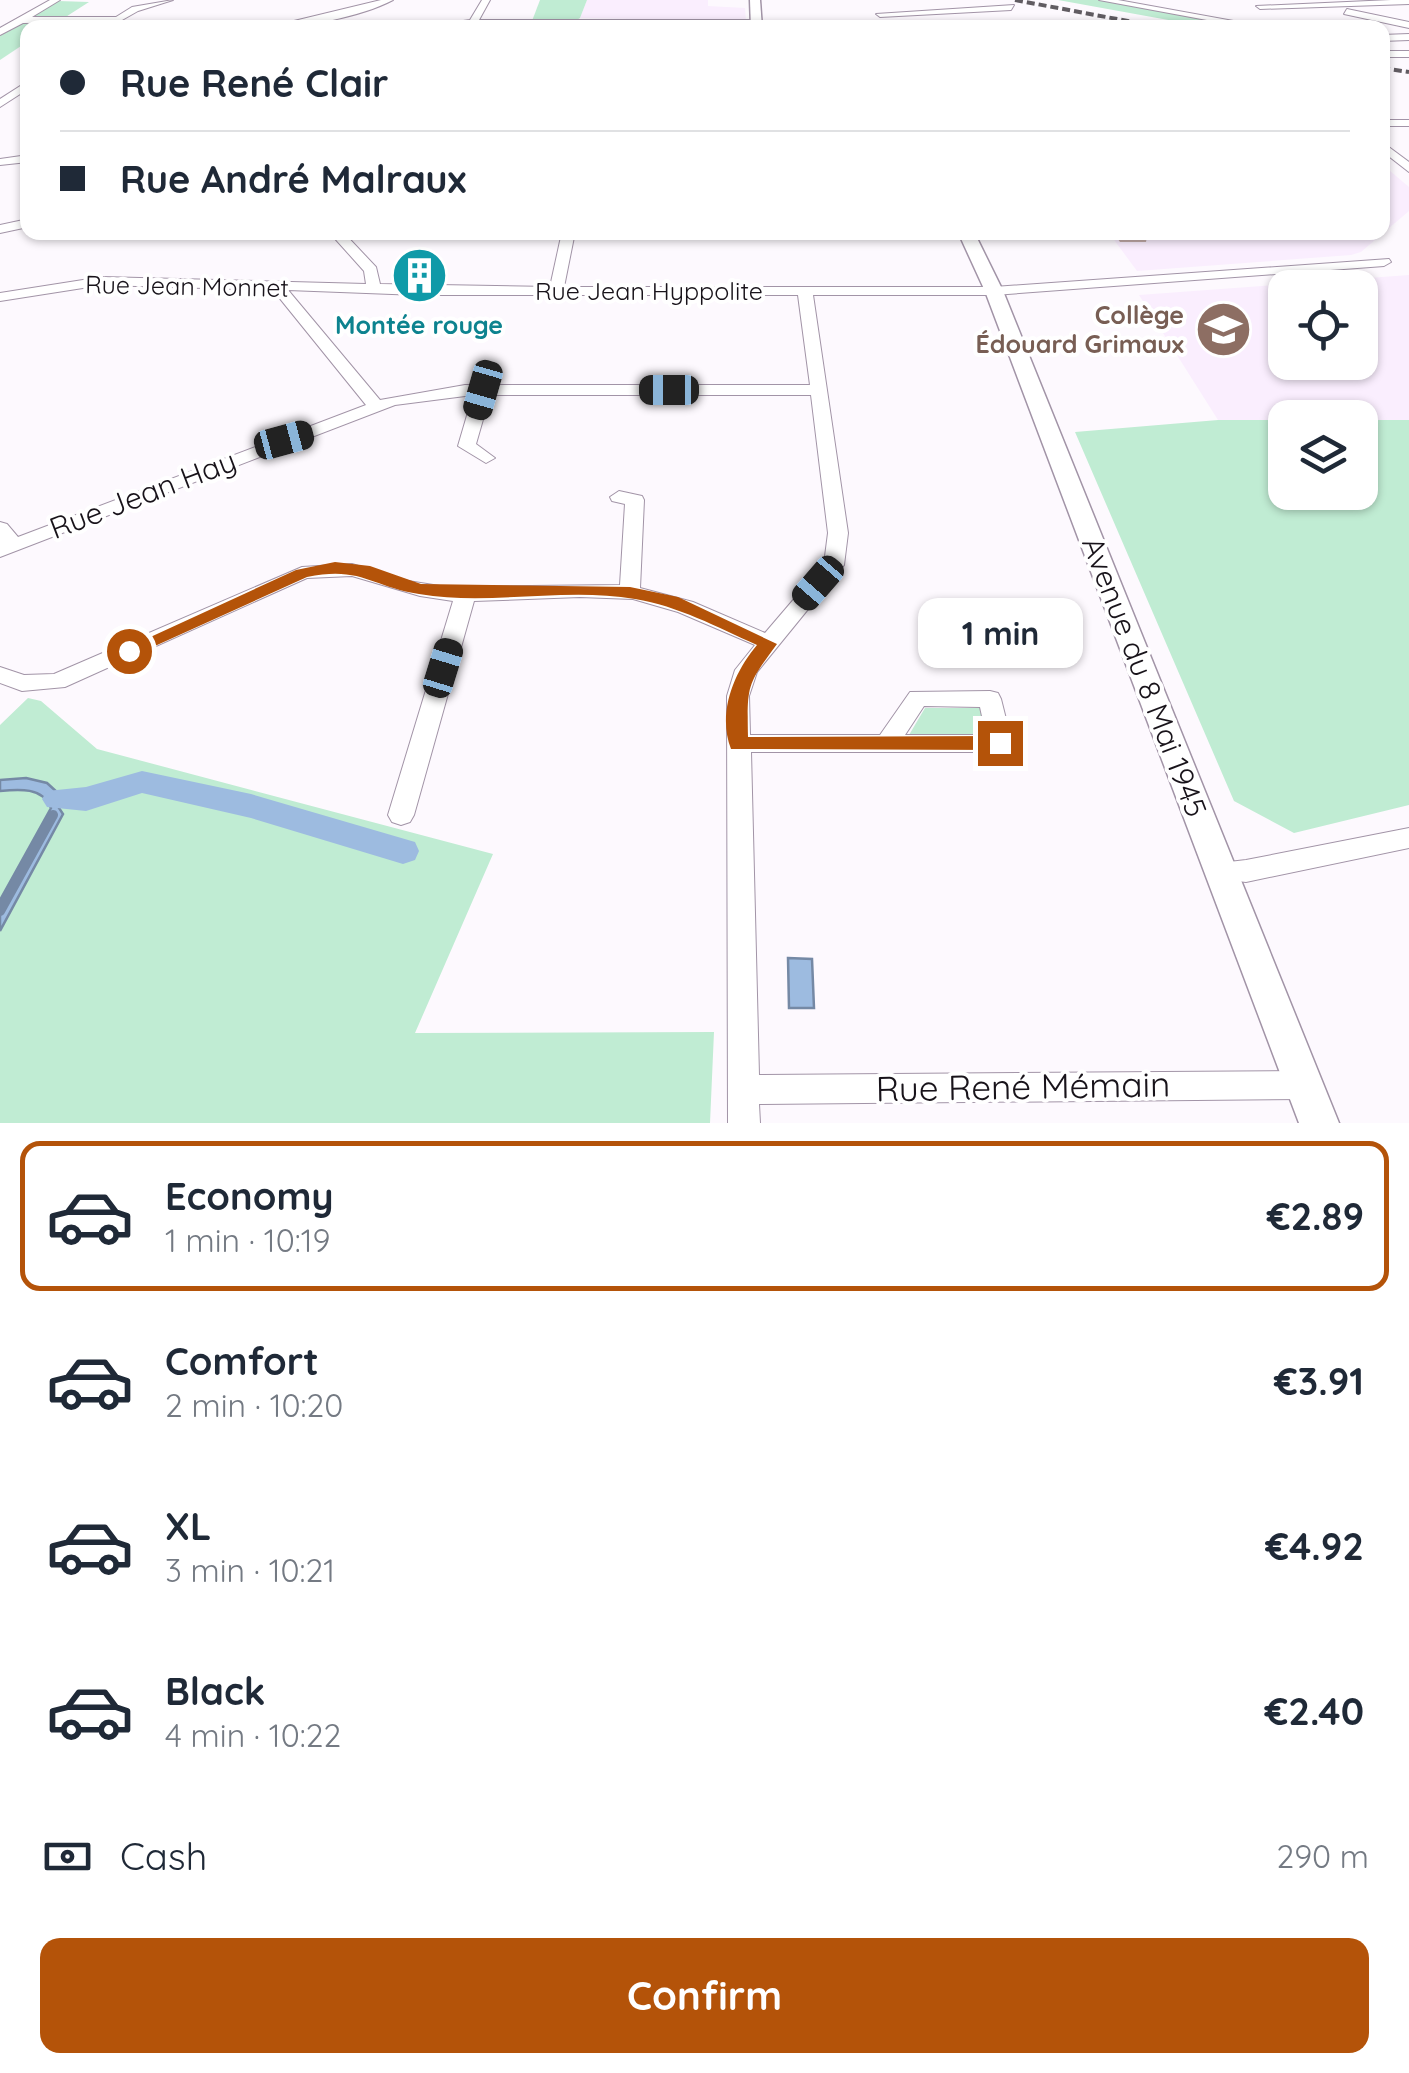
<!DOCTYPE html>
<meta charset="utf-8">
<style>
:root{--surface:#fff;--page:#f2f2f3;--text:#1f2937;--muted:#747a83;--line:#e0e1e3;--accent:#b45309}
body{margin:0;font-family:Quicksand,sans-serif;background:var(--page);color:var(--text);height:100vh;display:flex;flex-direction:column;font-size:38px;white-space:nowrap}
*{box-sizing:border-box;margin:0}
p{font-size:32px;color:var(--muted)}
.icon{flex:none;width:55px;height:55px;fill:none;stroke:currentColor;stroke-width:2;stroke-linecap:round;stroke-linejoin:round}
.map{position:relative;height:1123px;overflow:hidden}
.sheet{display:flex;flex-direction:column;background:var(--surface);flex:1}
.sheet>*{flex:none}
.hud{position:absolute;left:20px;top:20px;width:1370px;height:220px;border-radius:20px;box-shadow:0 2px 8px #0004;display:grid;align-content:center;height:220px;padding:0 40px;background:var(--surface)}
.fabs{position:absolute;left:1268px;top:270px;display:grid;gap:20px}
.fabs a{display:grid;place-items:center;width:110px;height:110px;border-radius:20px;background:var(--surface);box-shadow:0 2px 8px #0004;font-size:50px}
.end{position:absolute;width:45px;height:45px;margin:-22px;border:12px solid #b45309;background:#fff;box-shadow:0 0 0 5px #fff}
.from{border-radius:50%}
.bubble{position:absolute;height:70px;border-radius:20px;background:var(--surface);box-shadow:0 2px 8px #0004;font-size:32px;font-weight:700;line-height:70px;text-align:center}
.car{position:absolute;width:30px;height:60px;margin:-30px -15px;border-radius:12px;box-shadow:0 0 8px 2px #0007;background:linear-gradient(#222 24%,#8ab4d8 0 40%,#222 0 76%,#8ab4d8 0 86%,#222 0)}
.hud b{display:flex;align-items:center;gap:35px;height:95px;font-size:38px}
.hud b+b{border-top:2px solid var(--line)}
.hud i{width:25px;height:25px;background:var(--text)}
ul{padding:18px 0 0;list-style:none}
li{display:flex;align-items:center;gap:30px;height:150px;margin:0 20px 15px;padding:0 20px;border:5px solid transparent;border-radius:20px}
li div{flex:1}
li b{display:block;font-size:38px}
li em{font-style:normal;font-weight:700}
li.active{border-color:var(--accent)}
li>.icon{width:90px;height:90px;stroke-width:1.5}
.pay{display:flex;align-items:center;gap:25px;height:110px;padding:0 40px;font-size:38px}
.pay p{margin-inline-start:auto}
.primary-button{display:flex;gap:20px;margin-top:auto;padding:20px 40px}
.primary-button a{flex:1;height:115px;border-radius:20px;background:var(--accent);color:#fff;font-size:40px;font-weight:700;line-height:115px;text-align:center}
.map>svg:first-child{display:block}
.built{fill:#faeefe;fill-rule:evenodd}
.green{fill:#c0ecd3}
.water{fill:#9dbbe0;stroke:#7589a5;stroke-width:2.5}
.lines{fill:none;stroke-linecap:round;stroke-linejoin:round}
.stream{stroke:#7589a5;stroke-width:10}
.canal{fill:#9dbbe0;fill-rule:evenodd}
.minor-casing{stroke:#a294a7;stroke-width:2}
.tertiary-casing{stroke:#a294a7;stroke-width:3}
.minor{fill:#fff;fill-rule:evenodd}
.tertiary{fill:#fff;fill-rule:evenodd}
.rail{stroke:#615c62;stroke-width:4;stroke-dasharray:8 4;stroke-linecap:butt}
.wall{fill:#c4aca9}
.route{fill:#b45309}
.labels{text-anchor:middle;stroke-width:8;stroke-linejoin:round;paint-order:stroke}
.far-street-label{font-size:25px;fill:#18131a;stroke:#fff}
.far-education-label{font-size:25px;font-weight:bold;fill:#785e54;stroke:#fff;text-anchor:end}
.far-culture-label{font-size:25px;font-weight:bold;fill:#0d838f;stroke:#fff}
.street-label{font-size:30px;fill:#18131a;stroke:#fff}
.near-street-label{font-size:35px;fill:#18131a;stroke:#fff}
</style>
<div class="map">
<svg width="1409" height="1123" viewBox="0 0 1409 1123">
<rect width="100%" height="100%" fill="#fdf9fe"/>
<!-- built -->
<g class="built">
<polygon points="587,0 708,0 708,6 745,8 746,21 580,18"/>
<polygon points="1383,165 1409,187 1409,211 1361,252 1351,255 1137,271 1109,233 1382,232"/>
<path d="M1409 275V420H1218L1139 295ZM1285 288H1360V362H1285Z"/>
</g>
<!-- green -->
<g class="green">
<polygon points="540,0 587,0 580,18 575,21 532,21"/>
<polygon points="1058,0 1104,0 1254,27 1207,27"/>
<polygon points="58,1 89,2 50,27 28,28 27,42 0,60 0,36"/>
<polygon points="1218,420 1285,420 1285,492 1360,492 1360,420 1409,420 1409,805 1294,833 1234,801 1075,432"/>
<polygon points="28,698 41,701 97,749 493,854 415,1033 714,1032 710,1123 0,1123 0,725"/>
<polygon points="925,708 982,708 988,735 909,735"/>
</g>
<!-- water -->
<g class="water">
<path d="M26 778 47 783 58 793 57 805 63 814 0 931V900L51 808C43 787 19 789 0 791V780Z"/>
<polygon points="788,958 812,959 814,1008 789,1008"/>
</g>
<g class="lines">
<!-- stream -->
<polyline class="stream" points="0,911 53,815"/>
<!-- canal -->
<polygon class="canal" points="142,771 251,794 415,842 419,851 415,860 403,864 251,818 142,793 86,811 47,807 42,799 47,791 86,787"/>
<defs>
<g id="minor">
<polygon points="50,0 60,0 32,17 116,17 132,7 173,0 138,11 108,28 103,25 106,22 23,23 0,35 0,28"/>
<path d="M381 0H393C361 17 301 28 265 28Z"/>
<polygon points="482,0 490,0 479,20 757,20 761,23 757,26 416,28 470,20"/>
<polygon points="1099,0 1118,0 1272,28 1250,28"/>
<polygon points="1391,0 1409,0 1409,4 1260,9 1256,6"/>
<polygon points="1014,5 1011,10 880,17 876,14"/>
<polygon points="1347,9 1409,22 1409,28 1344,14"/>
<polygon points="1409,34 1409,40 1382,41 1382,35"/>
<rect x="1382" y="51" width="27" height="6"/>
<polygon points="28,81 28,89 0,107 0,99"/>
<rect x="1382" y="120" width="27" height="6"/>
<polygon points="1382,142 1409,162 1409,172 1382,151"/>
<polygon points="28,155 28,162 0,165 0,159"/>
<polygon points="28,219 28,227 0,233 0,225"/>
<path d="M329 232H343L376 267 380 284 550 287 562 232H575L564 287H994L1389 259 1391 262 1384 266 994 295H813L848 533 844 565 757 672 749 696 750 735H880L910 692 990 691 998 693 1001 699 1012 743 1008 749 1000 752H751L759 1075 1304 1071 1315 1075 1319 1085 1315 1095 1304 1099 759 1104 760 1123H728L727 696 735 670 755 645 678 612 633 599 580 597 474 601 414 815 410 822 401 825 392 822 388 815 453 601 420 596 352 576 307 578 65 687 22 691 0 683V667L24 675 54 674 302 567 352 564 408 581 446 587 620 585 625 504 612 501 610 497 619 491 642 496 644 500 640 588 693 602 765 633 824 564 828 533 811 395H490L476 444 495 458 486 463 458 446 473 395 395 405 0 557V522L7 524 18 537 366 405 273 290 102 285 0 301V293L102 277 366 284 364 271ZM288 290 418 295H798L810 385H465L380 400ZM924 706 980 707 986 735H905Z"/>
<polygon points="1409,828 1409,848 1246,882 1212,878 1208,871 1212,864 1246,860"/>
</g>
<g id="tertiary">
<polygon points="750,0 760,0 762,28 751,28"/>
<polygon points="958,232 974,232 1003,291 1339,1123 1299,1123 985,291"/>
</g>
</defs>
<!-- minor casing -->
<use href="#minor" class="minor-casing"/>
<!-- tertiary casing -->
<use href="#tertiary" class="tertiary-casing"/>
<!-- minor -->
<use href="#minor" class="minor"/>
<!-- tertiary -->
<use href="#tertiary" class="tertiary"/>
<!-- rail -->
<g class="rail">
<polyline points="1015,0 1165,28"/>
<polyline points="1382,68 1409,72"/>
</g>
</g>
<!-- wall -->
<polygon class="wall" points="1113,232 1148,232 1146,242 1120,242"/>
<!-- route -->
<path class="route" d="M335 562 370 566 421 584 630 587 678 597 777 644C747 685 747 684 748 737L1000 736 1010 743 1000 750 731 749C717 713 734 672 757 645 717 627 678 606 635 599 564 587 489 606 419 594 371 587 362 566 307 577L135 655H122L120 651 296 570Z"/>
<!-- icons -->
<defs>
<symbol id="building-disc" viewBox="-11 -11 22 22"><circle r="9.5" fill="#0f9aa8" stroke="#fff"/><path d="M-4-6H4V6H1V3H-1V6H-4ZM-2.5-4.3h1.7v1.8h-1.7ZM.8-4.3h1.7v1.8H.8ZM-2.5-1h1.7V.8h-1.7ZM.8-1h1.7V.8H.8Z" fill="#fff"/></symbol>
<symbol id="school-disc" viewBox="-11 -11 22 22"><circle r="9.5" fill="#8d6e63" stroke="#fff"/><path d="M0-5L7-2L0 1L-7-2ZM-4 1L0 2.5L4 1V4Q0 6-4 4Z" fill="#fff"/></symbol>
</defs>
<g fill-rule="evenodd">
<use href="#building-disc" x="388" y="244" width="63" height="63"/>
<use href="#school-disc" x="1192" y="298" width="63" height="63"/>
</g>
<g class="labels">
<!-- far-street labels -->
<g class="far-street-label">
<text transform="translate(187 286) rotate(1)" y="9">Rue Jean Monnet</text>
<text x="649" y="300">Rue Jean Hyppolite</text>
</g>
<!-- far-education labels -->
<g class="far-education-label">
<text x="1184" y="324">Collège<tspan x="1184" dy="29">Édouard Grimaux</tspan></text>
</g>
<!-- far-culture labels -->
<g class="far-culture-label">
<text x="419" y="334">Montée rouge</text>
</g>
<!-- street labels -->
<g class="street-label">
<text transform="translate(143 495) rotate(-21)" y="10">Rue Jean Hay</text>
<text transform="translate(1144 677) rotate(69)" y="10">Avenue du 8 Mai 1945</text>
</g>
<!-- near-street labels -->
<g class="near-street-label">
<text transform="translate(1023 1087) rotate(-1)" y="12">Rue René Mémain</text>
</g>
</g>
</svg>
<div class="fabs">
<a><svg class="icon" aria-label="locate" viewBox="0 0 24 24"><circle cx="12" cy="12" r="6"/><path d="M12 2v4M12 18v4M2 12h4M18 12h4"/></svg></a>
<a><svg class="icon" aria-label="layers" viewBox="0 0 24 24"><path d="M12 4l9 5-9 5-9-5zM3 14l9 5 9-5"/></svg></a>
</div>
<i class="end from" style="left:129px;top:651px"></i>
<i class="end" style="left:1000px;top:743px"></i>
<div class="bubble" style="left:918px;top:598px;width:165px">1 min</div>
<i class="car" style="left:483px;top:390px;rotate:196deg"></i>
<i class="car" style="left:669px;top:390px;rotate:270deg"></i>
<i class="car" style="left:284px;top:440px;rotate:75deg"></i>
<i class="car" style="left:818px;top:583px;rotate:221deg"></i>
<i class="car" style="left:443px;top:668px;rotate:17deg"></i>
<div class="hud">
<b><i class="from"></i>Rue René Clair</b>
<b><i></i>Rue André Malraux</b>
</div>
</div>
<section class="sheet">
<ul>
<li class="active"><svg class="icon" aria-label="car" viewBox="0 0 24 24"><path d="M5 17H2v-5l4-1 3-4h7l3 4 3 1v5h-3M9 17h6M6 11h13"/><circle cx="7" cy="17" r="2"/><circle cx="17" cy="17" r="2"/></svg><div><b>Economy</b><p>1 min · 10:19</p></div><em>€2.89</em></li>
<li><svg class="icon" aria-label="car" viewBox="0 0 24 24"><path d="M5 17H2v-5l4-1 3-4h7l3 4 3 1v5h-3M9 17h6M6 11h13"/><circle cx="7" cy="17" r="2"/><circle cx="17" cy="17" r="2"/></svg><div><b>Comfort</b><p>2 min · 10:20</p></div><em>€3.91</em></li>
<li><svg class="icon" aria-label="car" viewBox="0 0 24 24"><path d="M5 17H2v-5l4-1 3-4h7l3 4 3 1v5h-3M9 17h6M6 11h13"/><circle cx="7" cy="17" r="2"/><circle cx="17" cy="17" r="2"/></svg><div><b>XL</b><p>3 min · 10:21</p></div><em>€4.92</em></li>
<li><svg class="icon" aria-label="car" viewBox="0 0 24 24"><path d="M5 17H2v-5l4-1 3-4h7l3 4 3 1v5h-3M9 17h6M6 11h13"/><circle cx="7" cy="17" r="2"/><circle cx="17" cy="17" r="2"/></svg><div><b>Black</b><p>4 min · 10:22</p></div><em>€2.40</em></li>
</ul>
<div class="pay"><svg class="icon" aria-label="cash" viewBox="0 0 24 24"><path d="M3 7h18v10H3z"/><circle cx="12" cy="12" r="2"/></svg>Cash<p>290 m</p></div>
<div class="primary-button"><a>Confirm</a></div>
</section>
